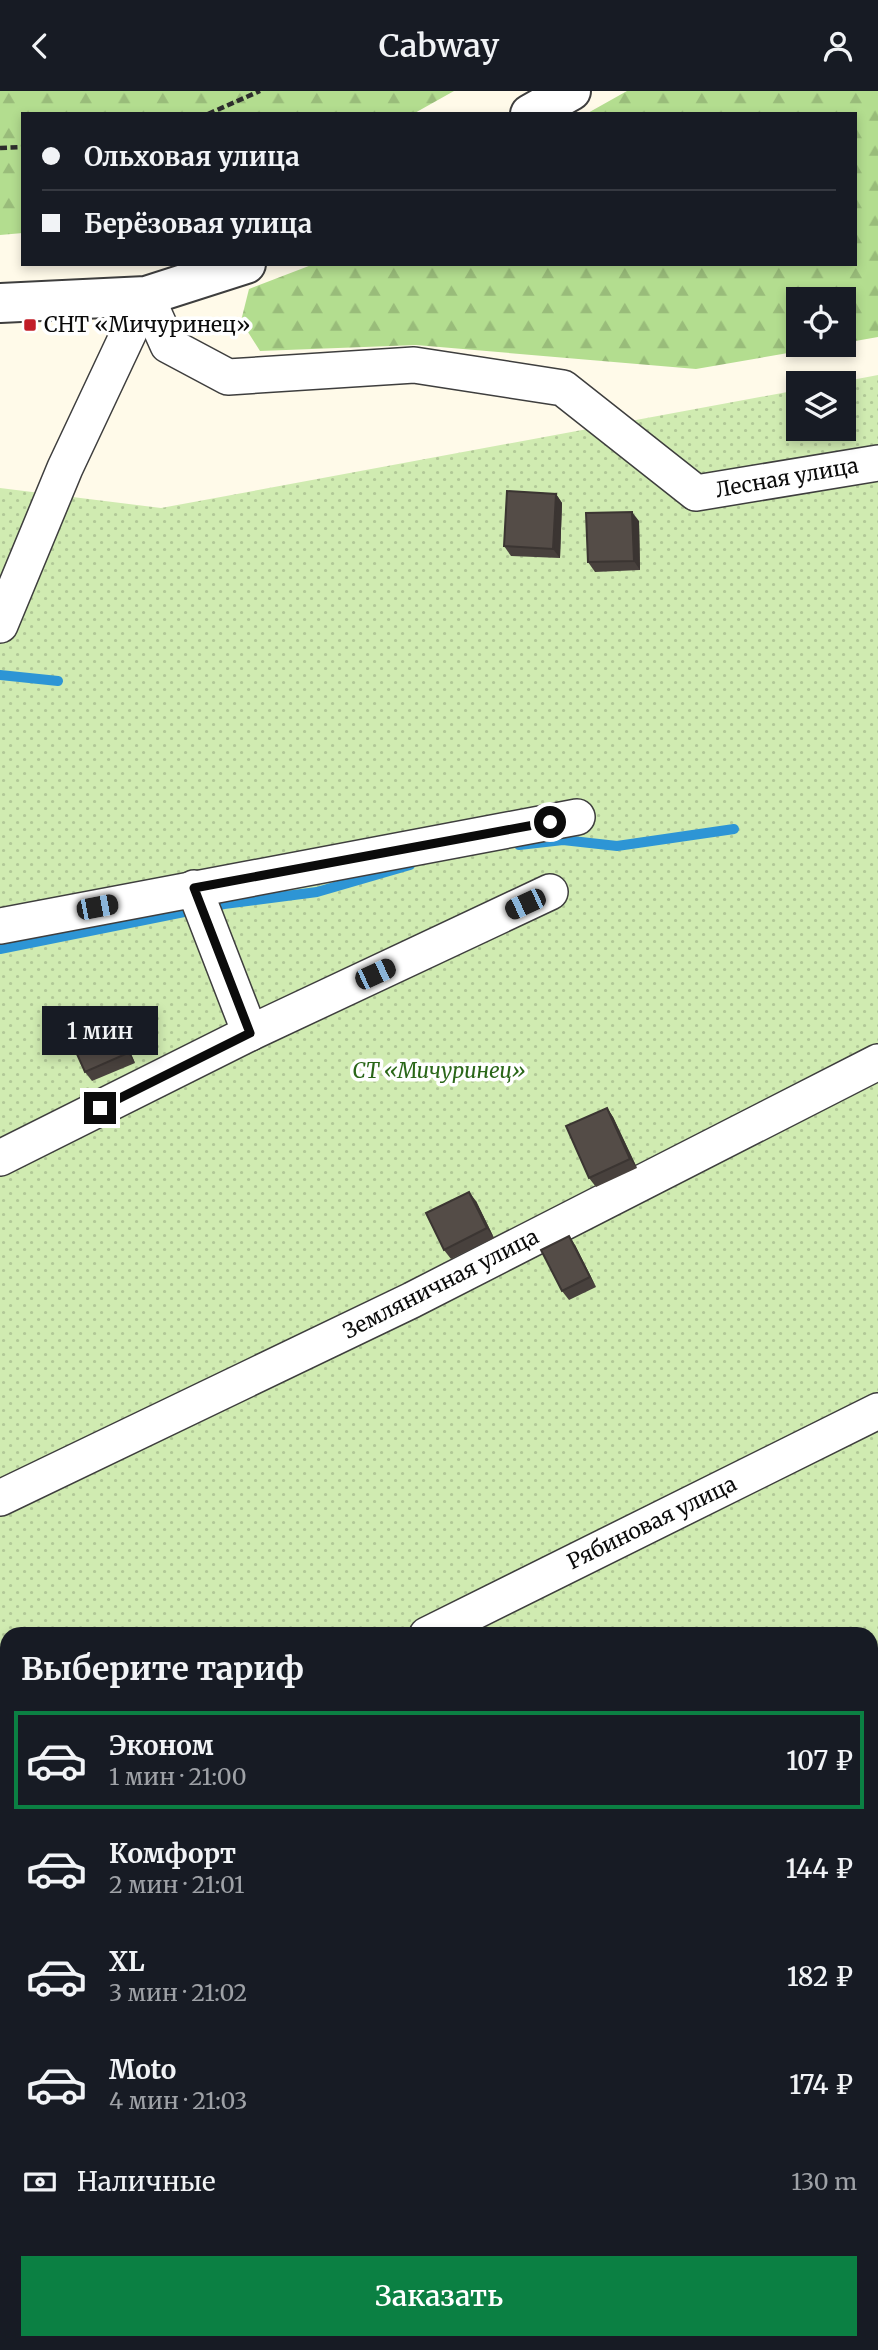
<!DOCTYPE html>
<html lang="ru">
<meta charset="utf-8">
<style>
:root{--surface:#171b24;--page:#20242c;--text:#f1f3f6;--muted:#9ea1a6;--line:#363941;--accent:#0b8043}
body{margin:0;font-family:Merriweather,serif;background:var(--page);color:var(--text);height:100vh;display:flex;flex-direction:column;font-size:26px;white-space:nowrap}
*{box-sizing:border-box;margin:0}
p{font-size:23px;color:var(--muted)}
.icon{flex:none;width:38px;height:38px;fill:none;stroke:currentColor;stroke-width:2;stroke-linecap:round;stroke-linejoin:round}
.map{position:relative;flex:1;overflow:hidden}
.panel{position:absolute;left:0px;top:1536px;width:878px;height:723px;display:flex;flex-direction:column;background:var(--surface);border-radius:21px 21px 0 0;box-shadow:0 4px 10px #0003}
.panel>*{flex:none}
.banner{position:absolute;left:21px;top:21px;width:836px;height:154px;border-radius:0px;box-shadow:0 4px 10px #0003;display:grid;align-content:center;height:154px;padding:0 21px;background:var(--surface)}
.buttons{position:absolute;left:786px;top:196px;display:grid;gap:14px}
.buttons a{display:grid;place-items:center;width:70px;height:70px;border-radius:0px;background:var(--surface);box-shadow:0 4px 10px #0003;font-size:35px}
.end{position:absolute;width:32px;height:32px;margin:-16px;border:9px solid #0b0b0b;background:#fff;box-shadow:0 0 0 4px #fff}
.from{border-radius:50%}
.bubble{position:absolute;height:49px;border-radius:0px;background:var(--surface);box-shadow:0 4px 10px #0003;font-size:23px;font-weight:600;line-height:49px;text-align:center}
.car{position:absolute;width:21px;height:42px;margin:-21px -10px;border-radius:9px;box-shadow:0 0 5px 2px #0007;background:linear-gradient(#222 24%,#8ab4d8 0 40%,#222 0 76%,#8ab4d8 0 86%,#222 0)}
.banner b{display:flex;align-items:center;gap:24px;height:66px;font-size:26px}
.banner b+b{border-top:2px solid var(--line)}
.banner i{width:18px;height:18px;background:var(--text)}
ul{padding:0;list-style:none}
li{display:flex;align-items:center;gap:21px;height:98px;margin:0 14px 10px;padding:0 7px;border:4px solid transparent;border-radius:0px}
li div{flex:1}
li b{display:block;font-size:26px}
li em{font-style:normal;font-weight:600}
li.current{border-color:var(--accent)}
li>.icon{width:63px;height:63px;stroke-width:1.5}
h2{padding:0 21px;font-size:32px;line-height:84px}
.pay{display:flex;align-items:center;gap:18px;height:77px;padding:0 21px;font-size:26px}
.pay p{margin-inline-start:auto}
.action{display:flex;gap:14px;margin-top:auto;padding:14px 21px}
.action a{flex:1;height:80px;border-radius:0px;background:var(--accent);color:#fff;font-size:28px;font-weight:600;line-height:80px;text-align:center}
header{display:flex;justify-content:space-between;align-items:center;height:91px;padding:0 21px;background:var(--surface);font-size:32px;font-weight:600}
.map>svg:first-child{display:block}
.grass{fill:url(#grass-dots);fill-rule:evenodd}
.forest{fill:url(#forest-firs)}
.lines{fill:none;stroke-linecap:round;stroke-linejoin:round}
.stream{stroke:#2d95d5;stroke-width:10}
.minor-casing{stroke:#3e3e3e;stroke-width:38}
.tertiary-casing{stroke:#3e3e3e;stroke-width:42}
.path{stroke:#2d2d2d;stroke-width:4.5;stroke-dasharray:7 3.5;stroke-linecap:butt}
.minor{stroke:#fff;stroke-width:35}
.tertiary{stroke:#fff;stroke-width:38}
.wall{fill:#48413d}
.shaded-wall{fill:#3b3532}
.building{fill:#544c47;stroke:#3b3532;stroke-width:2}
.route{stroke:#0b0b0b;stroke-width:9}
.poi-dot{fill:#c21c26;stroke:#fff;stroke-width:2.5}
.labels{text-anchor:middle;stroke-width:7;stroke-linejoin:round;paint-order:stroke}
.poi-label{font-size:21px;fill:#0b0b0b;stroke:#fff;text-anchor:start}
.street-label{font-size:21px;fill:#0b0b0b;stroke:#fff}
.park-label{font-size:21px;font-style:italic;fill:#2a6618;stroke:#fff}
</style>
<header><svg class="icon" aria-label="back" viewBox="0 0 24 24"><path d="M15 5l-7 7 7 7"/></svg>Cabway<svg class="icon" aria-label="person" viewBox="0 0 24 24"><circle cx="12" cy="8" r="4"/><path d="M4 21q1-7 8-7t8 7"/></svg></header>
<div class="map">
<svg width="878" height="2259" viewBox="0 0 878 2259">
<defs>
<pattern id="grass-dots" width="8" height="8" patternUnits="userSpaceOnUse" patternTransform="scale(1.75)"><rect width="8" height="8" fill="#d0ebb1"/><path d="M2 2h.1M6 6h.1" fill="none" stroke="#b1c897" stroke-width="1.8" stroke-linecap="round"/></pattern>
<pattern id="forest-firs" width="22" height="20" patternUnits="userSpaceOnUse" patternTransform="scale(1.75)"><rect width="22" height="20" fill="#b3dd8f"/><path d="M5 1l3.5 6h-7zM16 11l3.5 6h-7z" fill="#99bc7a"/></pattern>
</defs>
<rect width="100%" height="100%" fill="#fffae9"/>
<!-- grass -->
<path class="grass" d="M878 284V2259H0V397L161 417 798 299V338H844V292H836ZM7 1544H872V2252H7Z"/>
<!-- forest -->
<g class="forest">
<polygon points="0,0 454,0 413,23 23,23 23,142 0,144"/>
<polygon points="627,0 878,0 878,246 844,252 844,208 798,208 798,254 834,254 696,278 416,254 260,260 241,230 249,198 314,173 856,173 856,23 586,23"/>
</g>
<g class="lines">
<!-- stream -->
<g class="stream">
<polyline points="0,584 58,590"/>
<polyline points="519,754 563,749 617,755 734,738"/>
<polyline points="0,858 224,813 317,801 410,774"/>
</g>
<defs>
<g id="minor">
<polyline points="146,205 168,254 228,286 414,274 563,297 696,402 878,372"/>
<polyline points="0,534 65,377 146,205"/>
<polyline points="194,797 250,942"/>
<polyline points="0,835 577,726"/>
<polyline points="0,1067 250,942 550,801"/>
<polyline points="0,1407 412,1209 878,971"/>
<polyline points="427,1544 878,1320"/>
<polyline points="872,1659 878,1656"/>
<polyline points="0,1757 7,1753"/>
<polyline points="872,2004 878,2001"/>
<polyline points="0,2100 7,2096"/>
<polyline points="363,2259 377,2252"/>
</g>
<g id="tertiary">
<polyline points="530,23 571,0"/>
<polyline points="0,212 146,205 246,173"/>
</g>
</defs>
<!-- minor casing -->
<use href="#minor" class="minor-casing"/>
<!-- tertiary casing -->
<use href="#tertiary" class="tertiary-casing"/>
<!-- path -->
<g class="path">
<polyline points="208,23 260,0"/>
<polyline points="0,57 23,56"/>
</g>
<!-- minor -->
<use href="#minor" class="minor"/>
<!-- tertiary -->
<use href="#tertiary" class="tertiary"/>
</g>
<!-- wall -->
<g class="wall">
<polygon points="556,403 562,412 560,467 511,465 504,455"/>
<polygon points="639,430 640,479 595,481 588,471"/>
<polygon points="112,924 118,933 135,972 92,990 85,981"/>
<polygon points="607,1017 613,1026 637,1077 596,1096 589,1087"/>
<polygon points="476,1110 494,1147 451,1168 444,1159"/>
<polygon points="575,1154 596,1196 569,1209 562,1200"/>
<polygon points="0,1919 7,1932 0,1935"/>
</g>
<!-- shaded-wall -->
<g class="shaded-wall">
<polygon points="556,403 562,412 560,467 553,458"/>
<polygon points="632,421 639,430 640,479 634,470"/>
<polygon points="112,924 118,933 135,972 128,962"/>
<polygon points="607,1017 613,1026 637,1077 630,1068"/>
<polygon points="469,1101 476,1110 494,1147 487,1137"/>
<polygon points="569,1145 575,1154 596,1196 590,1186"/>
</g>
<!-- building -->
<g class="building">
<polygon points="507,400 556,403 553,458 504,455"/>
<polygon points="632,421 634,470 588,471 586,422"/>
<polygon points="112,924 128,962 85,981 68,943"/>
<polygon points="607,1017 630,1068 589,1087 566,1035"/>
<polygon points="469,1101 487,1137 444,1159 426,1122"/>
<polygon points="569,1145 590,1186 562,1200 541,1159"/>
<polygon points="878,1821 878,1845 872,1832 872,1824"/>
</g>
<g class="lines">
<!-- route -->
<polyline class="route" points="100,1017 250,942 194,797 550,731"/>
</g>
<!-- markers -->
<rect class="poi-dot" x="23" y="227" width="14" height="14" rx="3.5"/>
<g class="labels">
<!-- poi labels -->
<g class="poi-label">
<text x="44" y="241">СНТ «Мичуринец»</text>
</g>
<!-- street labels -->
<g class="street-label">
<text transform="translate(787 387) rotate(-10)" y="7">Лесная улица</text>
<text transform="translate(441 1193) rotate(-27)" y="7">Земляничная улица</text>
<text transform="translate(652 1432) rotate(-26)" y="7">Рябиновая улица</text>
</g>
<!-- park labels -->
<g class="park-label">
<text x="439" y="987">СТ «Мичуринец»</text>
</g>
</g>
</svg>
<div class="buttons">
<a><svg class="icon" aria-label="locate" viewBox="0 0 24 24"><circle cx="12" cy="12" r="6"/><path d="M12 2v4M12 18v4M2 12h4M18 12h4"/></svg></a>
<a><svg class="icon" aria-label="layers" viewBox="0 0 24 24"><path d="M12 4l9 5-9 5-9-5zM3 14l9 5 9-5"/></svg></a>
</div>
<i class="end from" style="left:550px;top:731px"></i>
<i class="end" style="left:100px;top:1017px"></i>
<div class="bubble" style="left:42px;top:915px;width:116px">1 мин</div>
<i class="car" style="left:525px;top:813px;rotate:245deg"></i>
<i class="car" style="left:97px;top:816px;rotate:79deg"></i>
<i class="car" style="left:375px;top:883px;rotate:65deg"></i>
<div class="banner">
<b><i class="from"></i>Ольховая улица</b>
<b><i></i>Берёзовая улица</b>
</div>
<section class="panel">
<h2>Выберите тариф</h2>
<ul>
<li class="current"><svg class="icon" aria-label="car" viewBox="0 0 24 24"><path d="M5 17H2v-5l4-1 3-4h7l3 4 3 1v5h-3M9 17h6M6 11h13"/><circle cx="7" cy="17" r="2"/><circle cx="17" cy="17" r="2"/></svg><div><b>Эконом</b><p>1 мин · 21:00</p></div><em>107 ₽</em></li>
<li><svg class="icon" aria-label="car" viewBox="0 0 24 24"><path d="M5 17H2v-5l4-1 3-4h7l3 4 3 1v5h-3M9 17h6M6 11h13"/><circle cx="7" cy="17" r="2"/><circle cx="17" cy="17" r="2"/></svg><div><b>Комфорт</b><p>2 мин · 21:01</p></div><em>144 ₽</em></li>
<li><svg class="icon" aria-label="car" viewBox="0 0 24 24"><path d="M5 17H2v-5l4-1 3-4h7l3 4 3 1v5h-3M9 17h6M6 11h13"/><circle cx="7" cy="17" r="2"/><circle cx="17" cy="17" r="2"/></svg><div><b>XL</b><p>3 мин · 21:02</p></div><em>182 ₽</em></li>
<li><svg class="icon" aria-label="car" viewBox="0 0 24 24"><path d="M5 17H2v-5l4-1 3-4h7l3 4 3 1v5h-3M9 17h6M6 11h13"/><circle cx="7" cy="17" r="2"/><circle cx="17" cy="17" r="2"/></svg><div><b>Moto</b><p>4 мин · 21:03</p></div><em>174 ₽</em></li>
</ul>
<div class="pay"><svg class="icon" aria-label="cash" viewBox="0 0 24 24"><path d="M3 7h18v10H3z"/><circle cx="12" cy="12" r="2"/></svg>Наличные<p>130 m</p></div>
<div class="action"><a>Заказать</a></div>
</section>
</div>
